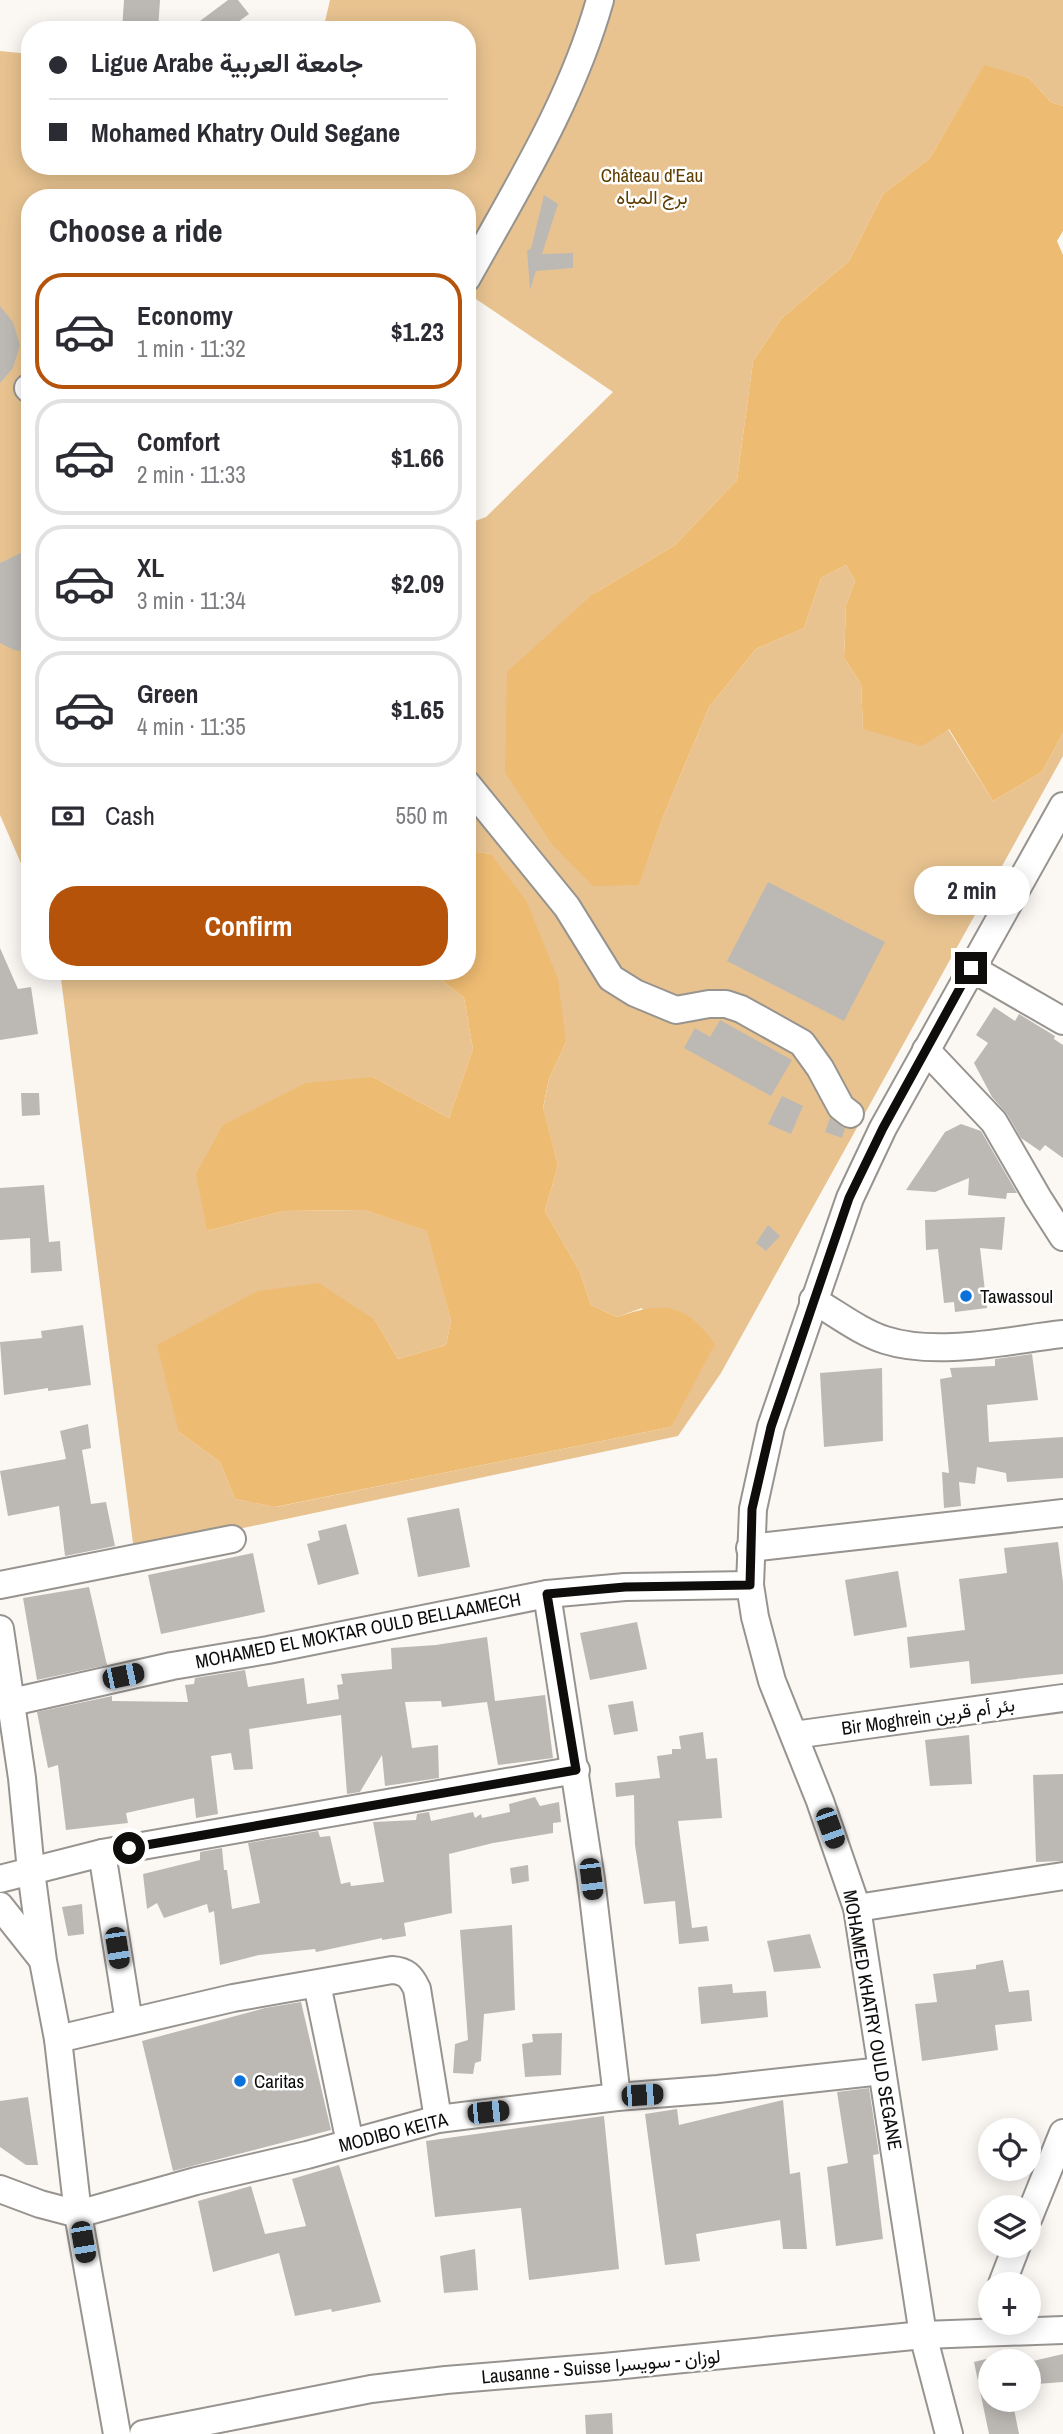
<!DOCTYPE html>
<meta charset="utf-8">
<style>
:root{--surface:#fff;--page:#f7f7f7;--text:#2b2b33;--muted:#7c7c81;--line:#e1e1e2;--accent:#b45309}
body{margin:0;font-family:"Archivo Narrow",Vazirmatn,sans-serif;background:var(--page);color:var(--text);height:100vh;display:flex;flex-direction:column;font-size:26px;white-space:nowrap}
*{box-sizing:border-box;margin:0}
p{font-size:23px;color:var(--muted)}
.icon{flex:none;width:38px;height:38px;fill:none;stroke:currentColor;stroke-width:2;stroke-linecap:round;stroke-linejoin:round}
.map{position:relative;flex:1;overflow:hidden}
.side{position:absolute;left:21px;top:189px;width:455px;height:791px;display:flex;flex-direction:column;background:var(--surface);border-radius:28px;box-shadow:0 4px 18px #0003}
.side>*{flex:none}
.top-card{position:absolute;left:21px;top:21px;width:455px;height:154px;border-radius:28px;box-shadow:0 4px 18px #0003;display:grid;align-content:center;height:154px;padding:0 28px;background:var(--surface)}
.fabs{position:absolute;left:978px;top:2118px;display:grid;gap:14px}
.fabs a{display:grid;place-items:center;width:63px;height:63px;border-radius:50%;background:var(--surface);box-shadow:0 4px 18px #0003;font-size:35px}
.end{position:absolute;width:32px;height:32px;margin:-16px;border:9px solid #0e0d0c;background:#fff;box-shadow:0 0 0 4px #fff}
.from{border-radius:50%}
.bubble{position:absolute;height:49px;border-radius:24px;background:var(--surface);box-shadow:0 4px 18px #0003;font-size:23px;font-weight:700;line-height:49px;text-align:center}
.car{position:absolute;width:21px;height:42px;margin:-21px -10px;border-radius:9px;box-shadow:0 0 5px 2px #0007;background:linear-gradient(#222 24%,#8ab4d8 0 40%,#222 0 76%,#8ab4d8 0 86%,#222 0)}
.top-card b{display:flex;align-items:center;gap:24px;height:66px;font-size:26px}
.top-card b+b{border-top:2px solid var(--line)}
.top-card i{width:18px;height:18px;background:var(--text)}
ul{padding:0;list-style:none}
li{display:flex;align-items:center;gap:21px;height:116px;margin:0 14px 10px;padding:0 14px;border:4px solid var(--line);border-radius:28px}
li div{flex:1}
li b{display:block;font-size:26px}
li em{font-style:normal;font-weight:700}
li.current{border-color:var(--accent)}
li>.icon{width:63px;height:63px;stroke-width:1.5}
h2{padding:0 28px;font-size:32px;line-height:84px}
.pay{display:flex;align-items:center;gap:18px;height:77px;padding:0 28px;font-size:26px}
.pay p{margin-inline-start:auto}
.primary-button{display:flex;gap:14px;margin-top:auto;padding:14px 28px}
.primary-button a{flex:1;height:80px;border-radius:28px;background:var(--accent);color:#fff;font-size:28px;font-weight:700;line-height:80px;text-align:center}
.map>svg:first-child{display:block}
.green{fill:#e8c390}
.forest{fill:#eebb72}
.building{fill:#bcb9b5}
.lines{fill:none;stroke-linecap:round;stroke-linejoin:round}
.minor-casing{stroke:#979490;stroke-width:30}
.minor{stroke:#fff;stroke-width:26}
.route{stroke:#0e0d0c;stroke-width:9}
.poi-dot{fill:#0971d9;stroke:#fff;stroke-width:2.5}
.labels{text-anchor:middle;stroke-width:5;stroke-linejoin:round;paint-order:stroke}
.park-label{font-size:19px;fill:#5e3d00;stroke:#fff}
.poi-label{font-size:19px;fill:#0e0d0c;stroke:#fff;text-anchor:start}
.street-label{font-size:19px;fill:#0e0d0c;stroke:#fff}
</style>
<div class="map">
<svg width="1063" height="2434" viewBox="0 0 1063 2434">
<rect width="100%" height="100%" fill="#fbf8f4"/>
<!-- green -->
<polygon class="green" points="330,0 1063,0 1063,106 1051,102 1029,78 984,66 930,158 883,194 849,261 782,318 753,361 737,480 675,545 593,594 639,884 663,817 709,707 756,649 804,628 821,578 846,565 855,581 846,605 844,658 861,684 863,729 948,729 993,801 1042,772 1063,733 1063,756 721,1373 678,1436 134,1551 60,971 431,971 464,998 473,1049 449,1118 373,1077 207,1231 284,1211 364,1210 428,1231 451,1321 446,1345 398,1359 375,1320 179,1432 220,1462 235,1499 276,1507 671,1427 642,1308 617,1317 591,1305 580,1272 545,1211 558,1165 543,1109 549,1079 566,1042 491,854 470,851 467,871 470,915 467,915 467,524 486,517 613,392 476,299 467,315 467,198 30,198 30,884 0,815 0,51 30,54 30,166 467,166 467,30 323,30"/>
<!-- forest -->
<g class="forest">
<polygon points="984,65 1029,78 1051,102 1063,106 1063,231 1057,241 1063,255 1063,733 1042,772 993,801 949,729 922,746 863,729 861,684 844,658 846,605 855,581 846,565 821,578 804,628 756,649 709,707 663,817 639,885 593,886 551,843 505,772 507,672 593,594 675,545 737,480 753,361 782,318 849,261 883,194 930,158"/>
<path d="M470 851 491 854 527 902 558 979 566 1042 549 1079 543 1108 558 1165 545 1211 580 1272 591 1305 617 1317C663 1301 686 1303 715 1344L671 1427 275 1507 235 1499 220 1462 179 1432 157 1345 258 1291 319 1283 375 1320 398 1359 446 1345 451 1321 427 1231 364 1210 284 1211 207 1231 196 1174 223 1125 306 1083 373 1077 449 1118 473 1049 464 998 431 971H467V915L470 914 467 871Z"/>
</g>
<!-- building -->
<g class="building">
<polygon points="124,0 160,0 158,30 122,30"/>
<polygon points="228,0 238,0 249,14 227,30 188,30"/>
<polygon points="544,195 558,204 542,254 573,253 573,268 536,271 530,290 527,250 531,249"/>
<polygon points="0,306 13,322 20,345 13,368 0,383"/>
<polygon points="21,553 30,553 30,652 14,650 0,643 0,563"/>
<polygon points="768,882 885,942 844,1021 727,961"/>
<polygon points="0,948 18,989 31,987 38,1034 0,1040"/>
<polygon points="994,1007 1015,1021 1019,1014 1055,1036 1054,1039 1063,1045 1063,1158 1045,1145 1040,1151 1021,1138 1007,1114 992,1097 974,1063 988,1043 976,1035"/>
<polygon points="720,1020 792,1060 771,1096 684,1048 695,1028 710,1037"/>
<polygon points="21,1093 39,1093 40,1115 22,1116"/>
<polygon points="782,1096 803,1106 791,1134 768,1124"/>
<polygon points="830,1118 845,1129 842,1138 825,1132"/>
<polygon points="961,1124 981,1131 1017,1193 1007,1193 1006,1199 968,1195 969,1178 935,1192 906,1190 945,1132"/>
<polygon points="44,1185 49,1242 60,1241 62,1271 31,1273 30,1238 0,1240 0,1188"/>
<polygon points="1005,1217 1002,1250 980,1248 987,1308 955,1312 954,1302 944,1303 938,1249 926,1250 925,1220"/>
<polygon points="768,1225 780,1236 766,1251 756,1243"/>
<polygon points="83,1325 91,1385 48,1391 48,1388 4,1395 0,1342 42,1338 41,1331"/>
<polygon points="1032,1354 1038,1400 987,1405 989,1442 1063,1437 1063,1478 1007,1482 1006,1473 977,1467 975,1484 959,1482 961,1506 944,1508 942,1472 949,1473 940,1379 952,1377 950,1368 995,1366 995,1359"/>
<polygon points="882,1368 883,1441 824,1447 820,1373"/>
<polygon points="88,1424 91,1448 82,1450 91,1504 106,1502 115,1546 65,1556 59,1506 8,1516 0,1471 66,1459 60,1431"/>
<polygon points="459,1508 470,1567 418,1577 407,1518"/>
<polygon points="346,1524 359,1574 318,1585 307,1544 320,1540 318,1531"/>
<polygon points="1058,1542 1063,1582 1063,1674 971,1684 969,1661 910,1668 907,1637 965,1630 959,1579 1007,1573 1004,1548"/>
<polygon points="253,1553 265,1612 161,1634 148,1575"/>
<polygon points="898,1571 907,1627 854,1636 845,1580"/>
<polygon points="89,1587 107,1665 37,1680 23,1598"/>
<polygon points="637,1622 647,1669 590,1680 580,1633"/>
<polygon points="487,1637 495,1701 545,1695 553,1758 498,1765 487,1702 442,1707 441,1701 405,1702 412,1748 438,1745 439,1778 385,1786 382,1755 360,1792 347,1794 341,1715 249,1729 253,1769 234,1770 231,1753 211,1756 218,1814 196,1818 194,1798 126,1813 128,1823 66,1830 58,1765 48,1768 37,1712 112,1696 112,1701 188,1702 185,1685 194,1684 195,1678 245,1670 248,1687 304,1678 307,1704 339,1699 337,1685 343,1684 341,1674 392,1669 391,1648 436,1645"/>
<polygon points="633,1701 638,1731 614,1735 608,1705"/>
<polygon points="703,1732 706,1759 717,1758 722,1818 678,1821 692,1928 707,1926 709,1941 679,1944 675,1901 644,1904 635,1845 634,1795 616,1797 615,1783 660,1778 657,1756 672,1754 672,1749 681,1749 679,1736"/>
<polygon points="969,1735 972,1784 930,1786 925,1740"/>
<polygon points="1063,1774 1063,1861 1036,1862 1033,1775"/>
<polygon points="535,1797 540,1806 559,1802 561,1822 553,1823 553,1833 493,1843 449,1854 452,1913 404,1923 406,1936 382,1940 382,1938 316,1952 315,1949 259,1955 220,1965 214,1911 209,1913 207,1904 164,1918 157,1903 147,1909 143,1874 200,1860 200,1852 222,1848 224,1870 227,1870 232,1909 260,1903 248,1843 318,1831 320,1837 330,1836 341,1884 350,1882 351,1886 384,1882 373,1822 416,1820 417,1814 429,1812 431,1821 473,1812 475,1818 481,1814 482,1818 510,1812 509,1804"/>
<polygon points="528,1865 529,1881 512,1884 510,1868"/>
<polygon points="82,1904 84,1934 68,1936 62,1907"/>
<polygon points="512,1925 515,2010 484,2014 481,2061 475,2063 473,2074 453,2073 455,2044 468,2040 460,1930"/>
<polygon points="810,1934 821,1968 774,1972 767,1941"/>
<polygon points="1003,1960 1009,1992 1029,1990 1032,2021 995,2025 998,2050 922,2061 915,2004 937,2002 933,1974 976,1969 976,1965"/>
<polygon points="732,1984 733,1993 766,1991 768,2017 701,2024 698,1987"/>
<polygon points="301,2002 331,2130 173,2171 142,2041 265,2008"/>
<polygon points="562,2033 561,2075 525,2077 522,2044 533,2042 532,2034"/>
<polygon points="869,2088 879,2154 873,2155 883,2239 836,2246 827,2167 848,2163 837,2092"/>
<polygon points="28,2097 38,2165 26,2165 0,2147 0,2101"/>
<polygon points="783,2100 790,2174 800,2172 807,2249 783,2249 780,2220 696,2234 700,2261 665,2265 645,2114 677,2109 679,2125"/>
<polygon points="604,2116 619,2269 529,2280 521,2208 435,2217 426,2141"/>
<polygon points="339,2165 381,2302 332,2312 331,2309 295,2316 279,2253 213,2272 198,2201 251,2186 265,2234 306,2226 292,2179"/>
<polygon points="475,2249 478,2290 444,2293 440,2256"/>
<polygon points="1063,2354 1063,2382 1037,2384 1033,2361"/>
<polygon points="990,2358 990,2399 1012,2399 1019,2434 989,2434 974,2362"/>
<polygon points="612,2413 613,2434 586,2434 585,2415"/>
</g>
<g class="lines">
<defs>
<g id="minor">
<path d="M467 278C517 188 572 100 600 0"/>
<polyline points="28,388 30,390"/>
<polyline points="467,784 567,907 611,978 635,993 676,1010 709,1004 726,1004 741,1009 802,1043 820,1068 841,1107 850,1114"/>
<polyline points="971,968 1063,1021"/>
<polyline points="926,1050 994,1122 1038,1198 1063,1237"/>
<path d="M813 1300C836 1313 860 1332 885 1340 938 1357 1008 1340 1063 1334"/>
<polyline points="750,1548 1063,1513"/>
<polyline points="0,1585 232,1539"/>
<polyline points="547,1594 591,1879 617,2097"/>
<polyline points="0,1629 22,1778 31,1871 43,1961 58,2039 78,2214 117,2434"/>
<polyline points="12,1702 172,1666 268,1650 547,1594 625,1587 750,1585"/>
<polyline points="794,1735 1063,1698"/>
<polyline points="102,1853 129,2022"/>
<polyline points="0,1879 102,1853 576,1770"/>
<polyline points="0,1906 42,1959"/>
<polyline points="857,1908 1063,1876"/>
<polyline points="317,1984 350,2143"/>
<path d="M58 2039 233 1998 392 1970C406 1971 411 1976 417 1989L438 2119"/>
<polyline points="0,2189 40,2204 78,2214 196,2181 307,2155 438,2119 617,2097 718,2089 882,2071"/>
<polyline points="1029,2217 1063,2133"/>
<polyline points="1002,2284 1017,2245"/>
<polyline points="143,2434 371,2389 446,2380 604,2367 923,2335 1063,2330"/>
<polyline points="949,2434 923,2335 857,1908 820,1801 772,1681 755,1617 750,1585 753,1509 771,1427 850,1198 883,1128 1063,806"/>
</g>
</defs>
<!-- minor casing -->
<use href="#minor" class="minor-casing"/>
<!-- minor -->
<use href="#minor" class="minor"/>
</g>
<g class="lines">
<!-- route -->
<polyline class="route" points="129,1848 576,1770 547,1594 625,1587 750,1585 752,1509 771,1427 849,1198 883,1128 971,968"/>
</g>
<!-- markers -->
<g class="poi-dot">
<circle cx="966" cy="1296" r="7"/>
<circle cx="240" cy="2081" r="7"/>
</g>
<g class="labels">
<!-- park labels -->
<g class="park-label">
<text x="652" y="182">Château d'Eau<tspan x="652" dy="22">برج المياه</tspan></text>
</g>
<!-- poi labels -->
<g class="poi-label">
<text x="980" y="1303">Tawassoul</text>
<text x="254" y="2088">Caritas</text>
</g>
<!-- street labels -->
<g class="street-label">
<text transform="translate(358 1630) rotate(-11)" y="7">MOHAMED EL MOKTAR OULD BELLAAMECH</text>
<text transform="translate(928 1716) rotate(-8)" y="7">Bir Moghrein بئر أم قرين</text>
<text transform="translate(873 2020) rotate(80)" y="7">MOHAMED KHATRY OULD SEGANE</text>
<text transform="translate(393 2132) rotate(-14)" y="7">MODIBO KEITA</text>
<text transform="translate(601 2366) rotate(-5)" y="7">Lausanne - Suisse لوزان - سويسرا</text>
</g>
</g>
</svg>
<div class="fabs">
<a><svg class="icon" aria-label="locate" viewBox="0 0 24 24"><circle cx="12" cy="12" r="6"/><path d="M12 2v4M12 18v4M2 12h4M18 12h4"/></svg></a>
<a><svg class="icon" aria-label="layers" viewBox="0 0 24 24"><path d="M12 4l9 5-9 5-9-5zM3 14l9 5 9-5"/></svg></a>
<a>+</a>
<a>−</a>
</div>
<i class="end from" style="left:129px;top:1848px"></i>
<i class="end" style="left:971px;top:968px"></i>
<div class="bubble" style="left:914px;top:866px;width:116px">2 min</div>
<i class="car" style="left:123px;top:1676px;rotate:78deg"></i>
<i class="car" style="left:830px;top:1828px;rotate:160deg"></i>
<i class="car" style="left:591px;top:1879px;rotate:173deg"></i>
<i class="car" style="left:117px;top:1948px;rotate:171deg"></i>
<i class="car" style="left:642px;top:2095px;rotate:86deg"></i>
<i class="car" style="left:488px;top:2112px;rotate:84deg"></i>
<i class="car" style="left:83px;top:2242px;rotate:170deg"></i>
<div class="top-card">
<b><i class="from"></i>Ligue Arabe جامعة العربية</b>
<b><i></i>Mohamed Khatry Ould Segane</b>
</div>
<section class="side">
<h2>Choose a ride</h2>
<ul>
<li class="current"><svg class="icon" aria-label="car" viewBox="0 0 24 24"><path d="M5 17H2v-5l4-1 3-4h7l3 4 3 1v5h-3M9 17h6M6 11h13"/><circle cx="7" cy="17" r="2"/><circle cx="17" cy="17" r="2"/></svg><div><b>Economy</b><p>1 min · 11:32</p></div><em>$1.23</em></li>
<li><svg class="icon" aria-label="car" viewBox="0 0 24 24"><path d="M5 17H2v-5l4-1 3-4h7l3 4 3 1v5h-3M9 17h6M6 11h13"/><circle cx="7" cy="17" r="2"/><circle cx="17" cy="17" r="2"/></svg><div><b>Comfort</b><p>2 min · 11:33</p></div><em>$1.66</em></li>
<li><svg class="icon" aria-label="car" viewBox="0 0 24 24"><path d="M5 17H2v-5l4-1 3-4h7l3 4 3 1v5h-3M9 17h6M6 11h13"/><circle cx="7" cy="17" r="2"/><circle cx="17" cy="17" r="2"/></svg><div><b>XL</b><p>3 min · 11:34</p></div><em>$2.09</em></li>
<li><svg class="icon" aria-label="car" viewBox="0 0 24 24"><path d="M5 17H2v-5l4-1 3-4h7l3 4 3 1v5h-3M9 17h6M6 11h13"/><circle cx="7" cy="17" r="2"/><circle cx="17" cy="17" r="2"/></svg><div><b>Green</b><p>4 min · 11:35</p></div><em>$1.65</em></li>
</ul>
<div class="pay"><svg class="icon" aria-label="cash" viewBox="0 0 24 24"><path d="M3 7h18v10H3z"/><circle cx="12" cy="12" r="2"/></svg>Cash<p>550 m</p></div>
<div class="primary-button"><a>Confirm</a></div>
</section>
</div>
